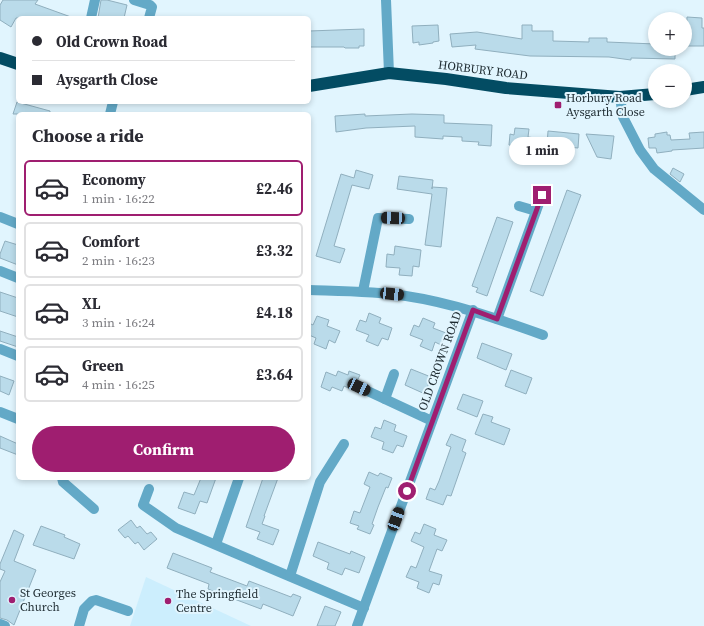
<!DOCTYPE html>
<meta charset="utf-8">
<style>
:root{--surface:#fff;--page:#f7f7f7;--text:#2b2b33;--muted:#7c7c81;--line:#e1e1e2;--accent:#9f1e70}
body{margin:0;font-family:"Source Serif 4",serif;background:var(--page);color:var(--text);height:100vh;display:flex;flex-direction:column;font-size:15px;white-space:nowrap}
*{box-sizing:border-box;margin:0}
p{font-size:13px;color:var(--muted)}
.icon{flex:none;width:22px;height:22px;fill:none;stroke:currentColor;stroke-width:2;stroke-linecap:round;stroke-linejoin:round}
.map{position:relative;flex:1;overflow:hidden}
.side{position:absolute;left:16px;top:112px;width:295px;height:368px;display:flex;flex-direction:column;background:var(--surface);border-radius:6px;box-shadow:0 2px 6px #0003}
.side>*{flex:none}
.hud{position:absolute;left:16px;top:16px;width:295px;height:88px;border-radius:6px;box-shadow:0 2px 6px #0003;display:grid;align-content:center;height:88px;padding:0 16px;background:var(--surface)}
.tools{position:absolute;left:648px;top:12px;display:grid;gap:8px}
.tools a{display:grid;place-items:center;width:44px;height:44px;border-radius:50%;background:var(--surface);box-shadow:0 2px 6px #0003;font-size:20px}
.end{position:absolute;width:18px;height:18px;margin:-9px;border:5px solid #9f1e70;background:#fff;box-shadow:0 0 0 2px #fff}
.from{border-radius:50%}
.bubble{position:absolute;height:28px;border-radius:14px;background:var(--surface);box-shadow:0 2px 6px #0003;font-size:13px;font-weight:700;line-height:28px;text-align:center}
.car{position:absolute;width:12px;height:24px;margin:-12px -6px;border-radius:5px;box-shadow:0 0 3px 1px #0007;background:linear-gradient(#222 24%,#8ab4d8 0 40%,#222 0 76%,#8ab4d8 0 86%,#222 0)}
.hud b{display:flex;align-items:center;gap:14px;height:38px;font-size:15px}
.hud b+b{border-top:1px solid var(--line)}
.hud i{width:10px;height:10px;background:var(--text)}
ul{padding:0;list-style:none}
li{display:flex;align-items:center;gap:12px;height:56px;margin:0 8px 6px;padding:0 8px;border:2px solid var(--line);border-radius:6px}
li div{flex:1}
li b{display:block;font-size:15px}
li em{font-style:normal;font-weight:700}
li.on{border-color:var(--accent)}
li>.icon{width:36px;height:36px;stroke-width:1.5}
h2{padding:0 16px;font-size:18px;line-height:48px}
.cta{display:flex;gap:8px;margin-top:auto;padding:8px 16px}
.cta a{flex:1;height:46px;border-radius:24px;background:var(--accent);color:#fff;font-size:16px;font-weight:700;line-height:46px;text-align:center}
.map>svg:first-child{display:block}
.built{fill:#cceefd}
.building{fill:#badbea;stroke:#90afbe}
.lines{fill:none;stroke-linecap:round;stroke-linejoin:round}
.minor{stroke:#63a9c7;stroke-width:10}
.highway{stroke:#034c63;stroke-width:12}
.route{stroke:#9f1e70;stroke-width:5}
.poi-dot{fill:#9f1e70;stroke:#e1f5fe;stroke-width:1.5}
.labels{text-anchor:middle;stroke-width:4;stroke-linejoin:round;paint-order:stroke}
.street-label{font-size:12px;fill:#1d2a30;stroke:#e1f5fe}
.poi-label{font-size:12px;fill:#1d2a30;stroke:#e1f5fe;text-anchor:start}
</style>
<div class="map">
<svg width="704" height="626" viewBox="0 0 704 626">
<rect width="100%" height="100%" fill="#e1f5fe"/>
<!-- built -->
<polygon class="built" points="146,577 251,626 130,626"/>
<!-- building -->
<g class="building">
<polygon points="3,0 38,0 35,4 71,17 71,18 16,18 11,27 0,20 0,5"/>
<polygon points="101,0 107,0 127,5 124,18 98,18"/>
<polygon points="687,17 702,18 702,28 704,28 704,46 686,46"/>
<polygon points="438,25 439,41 433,42 433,43 419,45 419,42 413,43 412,26"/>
<polygon points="522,25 532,25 532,31 553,31 553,41 589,42 589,38 607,38 607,42 655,44 655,49 675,49 675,59 631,58 631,60 609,57 530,56 475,49 476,45 452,47 450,34 477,32 522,39"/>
<polygon points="364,29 364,46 359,46 359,48 345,48 344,47 309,47 309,31"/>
<polygon points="17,102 50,111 50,114 13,114"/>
<polygon points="365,114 365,116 412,114 444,115 444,123 492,125 491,146 478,145 479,142 462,141 462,137 443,136 443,139 415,137 415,126 366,128 336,132 335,116"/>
<polygon points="515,128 529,129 528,137 543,139 541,150 509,145 510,134 514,135"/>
<polygon points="548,131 579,134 578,148 547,145"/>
<polygon points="667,132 667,135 670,135 671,140 690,139 689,133 704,132 704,148 672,150 672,151 657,153 656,148 649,148 648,138 655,137 655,134"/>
<polygon points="586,134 614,136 611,159 597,157"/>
<polygon points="673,168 684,174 680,182 670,174"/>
<polygon points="356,170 373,175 369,189 352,185 334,246 345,249 340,263 316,256 341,174 354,178"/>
<polygon points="399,176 433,180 432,189 432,187 447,188 441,247 425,245 432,194 397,189"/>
<polygon points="567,190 581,195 543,296 530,291"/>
<polygon points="497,217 513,222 487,296 476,292 478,288 472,286"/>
<polygon points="5,241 18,245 18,265 0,258 0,254"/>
<polygon points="395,246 421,250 419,267 413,266 412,276 399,275 400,268 386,267 387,254 394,255"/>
<polygon points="0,292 18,298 18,317 0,311"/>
<polygon points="369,313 381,318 379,323 392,328 388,340 382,338 378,346 366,341 369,335 356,330 360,320 366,322"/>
<polygon points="317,316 329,320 327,326 340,331 335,343 329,340 326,349 314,344 316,338 309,335 309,323 313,325"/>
<polygon points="423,318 435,323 433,328 446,333 441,345 435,342 432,351 420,346 423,340 410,335 414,325 419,327"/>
<polygon points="0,331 18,337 18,347 0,341"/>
<polygon points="482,343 512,354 506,370 477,358"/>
<polygon points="411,369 431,377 425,394 405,385"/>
<polygon points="511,370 532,378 526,394 505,386"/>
<polygon points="338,371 348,375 349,371 360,375 357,381 353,385 353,390 344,386 342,391 332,387 330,391 321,387 326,372 336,376"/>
<polygon points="0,376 14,381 9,395 0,391"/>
<polygon points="463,394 483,401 477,417 457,409"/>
<polygon points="483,414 493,417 491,422 510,429 504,445 475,434"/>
<polygon points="384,420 396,425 394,431 407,436 403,447 397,445 393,453 382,449 384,442 371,437 375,427 381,429"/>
<polygon points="451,434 466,440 462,451 466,453 451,496 447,495 443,505 426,499 430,488 435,490 439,481 451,447 446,445"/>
<polygon points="0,436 18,444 18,455 0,448"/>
<polygon points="369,472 378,476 380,473 392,478 388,488 386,487 378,507 372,524 374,525 370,534 357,529 359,526 350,523 354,511 360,513 370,487 364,484"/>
<polygon points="201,478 216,478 207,503 200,501 195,514 178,508 184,492 194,495"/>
<polygon points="263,478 278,478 264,516 265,516 262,524 279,530 273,545 257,539 260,532 246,527"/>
<polygon points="131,520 137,528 140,526 147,534 151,532 157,539 144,550 138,542 135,544 128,536 125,538 118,530"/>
<polygon points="424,524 436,529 434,535 447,540 442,551 437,549 429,571 442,575 439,585 433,583 429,593 417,588 419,582 406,577 411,566 416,568 424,547 411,541 415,532 420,534"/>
<polygon points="41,526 65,535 64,537 80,544 74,559 33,545"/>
<polygon points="14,530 24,535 14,561 36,570 14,625 7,620 0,618 0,582 5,571 0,569 0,564"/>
<polygon points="318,542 350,554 351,551 365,557 359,573 345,568 342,575 327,569 329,563 313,556"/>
<polygon points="173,553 212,568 210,572 247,586 249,581 291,597 293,594 301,597 293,616 263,604 261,609 218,593 208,589 209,584 167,568"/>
<polygon points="325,606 341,612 335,626 317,626"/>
</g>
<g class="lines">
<!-- minor -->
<g class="minor">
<polyline points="134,0 150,5 152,7 149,18"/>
<polyline points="386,0 389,73"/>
<polyline points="91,18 95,0"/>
<polyline points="620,97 623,117 640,150 654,169 704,210"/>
<polyline points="110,114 113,102"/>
<polyline points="519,206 536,211"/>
<polyline points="0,217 18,224"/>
<polyline points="0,271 18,278"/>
<path d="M309 290C341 291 374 291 406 296 453 303 498 319 543 335"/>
<polyline points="363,291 378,218 409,219"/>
<polyline points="497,319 542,195"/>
<polyline points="0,349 18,356"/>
<polyline points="359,387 432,421"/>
<polyline points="385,399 394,374"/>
<polyline points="0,412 18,419"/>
<polyline points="62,478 63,482 94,509"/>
<polyline points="149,489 143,505 176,528 364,608"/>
<polyline points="216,544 239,478"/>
<polyline points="290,576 320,482 344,444"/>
<polyline points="0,624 5,626"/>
<polyline points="79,626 84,609 92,601 96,600 128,611"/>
<polyline points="357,626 473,310"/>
</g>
<!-- highway -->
<g class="highway">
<polyline points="0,58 18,64"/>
<polyline points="309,86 389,73 446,79 506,88 620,97 655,94"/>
<polyline points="685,90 704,87"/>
</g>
</g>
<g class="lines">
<!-- route -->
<polyline class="route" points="407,491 473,310 497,319 542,195"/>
</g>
<!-- markers -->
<g class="poi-dot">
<rect x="554" y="101" width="8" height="8" rx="2"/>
<circle cx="12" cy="600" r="4"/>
<circle cx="168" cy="601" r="4"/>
</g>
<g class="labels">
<!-- street labels -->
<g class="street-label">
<text transform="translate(483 70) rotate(7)" y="4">HORBURY ROAD</text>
<text transform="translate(440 361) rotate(-70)" y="4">OLD CROWN ROAD</text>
</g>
<!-- poi labels -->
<g class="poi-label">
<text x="566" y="102">Horbury Road<tspan x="566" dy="14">Aysgarth Close</tspan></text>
<text x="20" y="597">St Georges<tspan x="20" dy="14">Church</tspan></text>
<text x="176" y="598">The Springfield<tspan x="176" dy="14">Centre</tspan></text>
</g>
</g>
</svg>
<div class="tools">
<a>+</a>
<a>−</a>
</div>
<i class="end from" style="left:407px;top:491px"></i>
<i class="end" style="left:542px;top:195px"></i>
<div class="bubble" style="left:509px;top:137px;width:66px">1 min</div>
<i class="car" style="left:393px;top:218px;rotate:272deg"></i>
<i class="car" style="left:392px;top:294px;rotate:96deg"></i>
<i class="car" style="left:359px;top:387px;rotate:115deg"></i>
<i class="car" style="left:396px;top:519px;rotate:20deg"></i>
<div class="hud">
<b><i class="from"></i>Old Crown Road</b>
<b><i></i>Aysgarth Close</b>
</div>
<section class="side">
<h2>Choose a ride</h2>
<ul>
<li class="on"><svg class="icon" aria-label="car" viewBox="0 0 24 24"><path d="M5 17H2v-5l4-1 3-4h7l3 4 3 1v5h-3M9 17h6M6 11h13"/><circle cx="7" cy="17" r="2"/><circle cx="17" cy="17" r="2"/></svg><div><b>Economy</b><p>1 min · 16:22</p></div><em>£2.46</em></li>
<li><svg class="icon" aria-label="car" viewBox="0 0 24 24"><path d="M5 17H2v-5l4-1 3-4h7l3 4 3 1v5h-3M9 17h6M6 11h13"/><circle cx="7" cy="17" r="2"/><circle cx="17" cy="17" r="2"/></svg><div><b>Comfort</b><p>2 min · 16:23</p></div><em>£3.32</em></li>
<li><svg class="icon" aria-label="car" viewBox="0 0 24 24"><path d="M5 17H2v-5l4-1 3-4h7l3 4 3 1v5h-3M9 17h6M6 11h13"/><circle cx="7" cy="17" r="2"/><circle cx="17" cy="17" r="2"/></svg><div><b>XL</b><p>3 min · 16:24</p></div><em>£4.18</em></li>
<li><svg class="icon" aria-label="car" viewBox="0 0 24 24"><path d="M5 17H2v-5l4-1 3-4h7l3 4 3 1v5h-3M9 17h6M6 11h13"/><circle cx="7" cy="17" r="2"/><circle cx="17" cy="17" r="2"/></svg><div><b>Green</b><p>4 min · 16:25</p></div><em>£3.64</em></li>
</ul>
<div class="cta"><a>Confirm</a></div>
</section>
</div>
